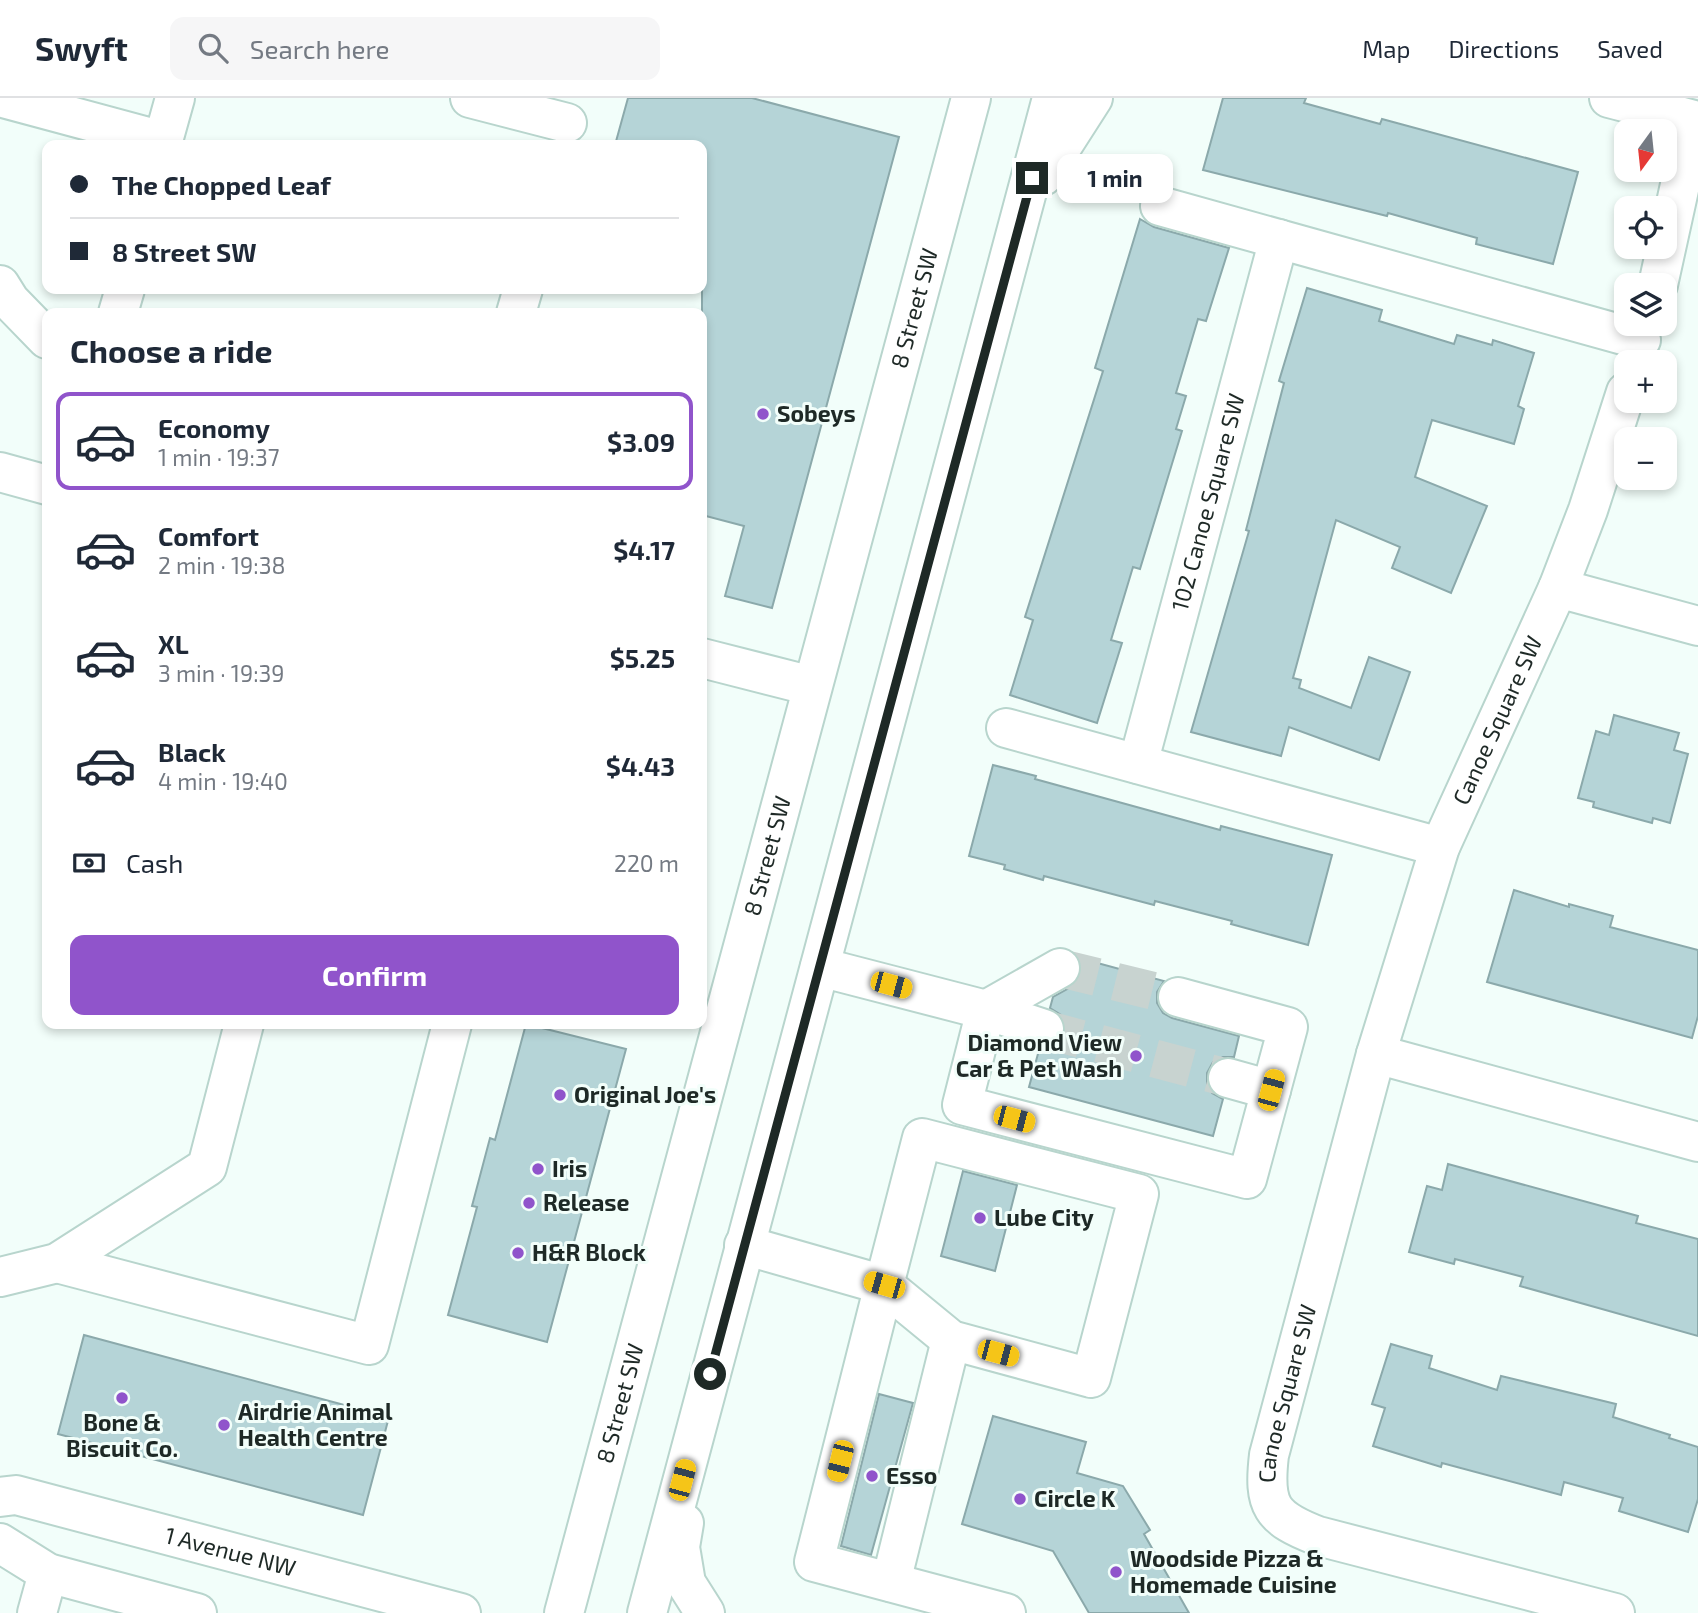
<!DOCTYPE html>
<meta charset="utf-8">
<style>
:root{--surface:#fff;--page:#f6f6f7;--text:#1f2937;--muted:#747a83;--line:#e0e1e3;--accent:#9054cb}
body{margin:0;font-family:"Exo 2",sans-serif;background:var(--page);color:var(--text);height:100vh;display:flex;flex-direction:column;font-size:26px;white-space:nowrap}
*{box-sizing:border-box;margin:0}
p{font-size:23px;color:var(--muted)}
.icon{flex:none;width:38px;height:38px;fill:none;stroke:currentColor;stroke-width:2;stroke-linecap:round;stroke-linejoin:round}
.map{position:relative;flex:1;overflow:hidden}
.details{position:absolute;left:42px;top:210px;width:665px;height:721px;display:flex;flex-direction:column;background:var(--surface);border-radius:14px;box-shadow:0 4px 10px #0003}
.details>*{flex:none}
.guide{position:absolute;left:42px;top:42px;width:665px;height:154px;border-radius:14px;box-shadow:0 4px 10px #0003;display:grid;align-content:center;height:154px;padding:0 28px;background:var(--surface)}
.needle{width:46px;rotate:195deg}
.buttons{position:absolute;left:1614px;top:21px;display:grid;gap:14px}
.buttons a{display:grid;place-items:center;width:63px;height:63px;border-radius:14px;background:var(--surface);box-shadow:0 4px 10px #0003;font-size:35px}
.end{position:absolute;width:32px;height:32px;margin:-16px;border:9px solid #1e2926;background:#fff;box-shadow:0 0 0 4px #fff}
.from{border-radius:50%}
.bubble{position:absolute;height:49px;border-radius:14px;background:var(--surface);box-shadow:0 4px 10px #0003;font-size:23px;font-weight:700;line-height:49px;text-align:center}
.car{position:absolute;width:21px;height:42px;margin:-21px -10px;border-radius:9px;box-shadow:0 0 5px 2px #0007;background:linear-gradient(#f5c518 24%,#345 0 40%,#f5c518 0 76%,#345 0 86%,#f5c518 0)}
.guide b{display:flex;align-items:center;gap:24px;height:66px;font-size:26px}
.guide b+b{border-top:2px solid var(--line)}
.guide i{width:18px;height:18px;background:var(--text)}
ul{padding:0;list-style:none}
li{display:flex;align-items:center;gap:21px;height:98px;margin:0 14px 10px;padding:0 14px;border:4px solid transparent;border-radius:14px}
li div{flex:1}
li b{display:block;font-size:26px}
li em{font-style:normal;font-weight:700}
li.current{border-color:var(--accent)}
li>.icon{width:63px;height:63px;stroke-width:1.5}
h2{padding:0 28px;font-size:32px;line-height:84px}
.pay{display:flex;align-items:center;gap:18px;height:77px;padding:0 28px;font-size:26px}
.pay p{margin-inline-start:auto}
.button{display:flex;gap:14px;margin-top:auto;padding:14px 28px}
.button a{flex:1;height:80px;border-radius:14px;background:var(--accent);color:#fff;font-size:28px;font-weight:700;line-height:80px;text-align:center}
header{display:flex;align-items:center;gap:42px;box-sizing:border-box;height:98px;padding:0 35px;background:var(--surface);border-bottom:2px solid var(--line)}
header strong{font-size:33px}
nav{display:flex;gap:38px;margin-inline-start:auto;font-size:24px}
.search{width:490px;height:63px;background:var(--page);display:flex;align-items:center;gap:18px;box-sizing:border-box;padding:0 24px;border-radius:14px;color:var(--muted);font-size:26px}
.map>svg:first-child{display:block}
.building{fill:#b5d4d7;stroke:#8ba9ab;stroke-width:2}
.lines{fill:none;stroke-linecap:round;stroke-linejoin:round}
.minor-tunnel{stroke:#c8d3d0;stroke-width:38;stroke-dasharray:38 19;stroke-linecap:butt}
.minor-casing{stroke:#b8d5cd;stroke-width:42}
.major-casing{stroke:#b8d5cd;stroke-width:42}
.minor{stroke:#fff;stroke-width:38}
.major{stroke:#fff;stroke-width:38}
.route{stroke:#1e2926;stroke-width:9}
.poi-dot{fill:#9054cb;stroke:#f2fefa;stroke-width:2.5}
.labels{text-anchor:middle;stroke-width:6;stroke-linejoin:round;paint-order:stroke}
.street-label{font-size:23px;fill:#1e2926;stroke:#f2fefa}
.poi-label{font-size:23px;font-weight:bold;fill:#1e2926;stroke:#f2fefa;text-anchor:start}
</style>
<header>
<strong>Swyft</strong>
<div class="search"><svg class="icon" aria-label="search" viewBox="0 0 24 24"><circle cx="10" cy="10" r="6"/><path d="M15 15l6 6"/></svg>Search here</div>
<nav><a>Map</a><a>Directions</a><a>Saved</a></nav>
</header>
<div class="map">
<svg width="1698" height="1515" viewBox="0 0 1698 1515">
<rect width="100%" height="100%" fill="#f2fefa"/>
<!-- building -->
<g class="building">
<polygon points="628,0 752,0 899,39 772,510 725,498 744,428 702,417 702,47 615,47"/>
<polygon points="1223,0 1306,0 1304,5 1380,26 1382,21 1578,74 1553,166 1476,146 1477,140 1388,115 1387,118 1203,72"/>
<polygon points="1140,121 1154,129 1229,150 1206,223 1198,221 1176,295 1186,298 1176,331 1182,333 1140,471 1133,469 1111,542 1122,545 1097,625 1010,597 1033,522 1025,519 1103,273 1095,270"/>
<polygon points="1307,190 1382,212 1379,223 1454,246 1457,237 1492,247 1493,242 1534,255 1518,308 1524,311 1514,346 1432,322 1415,379 1487,408 1451,495 1392,470 1400,449 1336,422 1293,580 1301,582 1299,590 1351,610 1369,559 1410,574 1379,662 1289,629 1281,658 1191,634 1249,433 1246,432 1284,285 1279,283"/>
<polygon points="1614,617 1679,635 1674,652 1688,656 1670,725 1653,720 1652,725 1593,709 1594,704 1578,700 1596,633 1609,637"/>
<polygon points="993,667 1036,678 1035,681 1220,732 1221,728 1332,757 1308,847 1231,826 1232,823 1155,803 1154,807 1044,778 1043,782 1004,771 1005,767 969,758"/>
<polygon points="1514,792 1569,809 1569,806 1613,818 1610,829 1698,852 1698,918 1692,940 1487,884"/>
<polygon points="1079,860 1164,883 1157,894 1157,905 1163,915 1172,920 1239,938 1234,959 1223,959 1213,964 1207,975 1207,986 1212,995 1223,1001 1213,1038 1029,989 1039,952 1049,952 1058,948 1064,938 1065,927 1061,917 1050,910 1053,899 1071,889 1079,880 1082,871"/>
<polygon points="526,926 626,951 547,1244 448,1217 477,1109 472,1108 490,1040 495,1042"/>
<polygon points="1448,1066 1638,1118 1636,1125 1698,1141 1698,1238 1520,1188 1523,1179 1455,1161 1454,1166 1409,1154 1427,1088 1442,1092"/>
<polygon points="963,1073 1017,1087 995,1173 941,1158"/>
<polygon points="84,1237 389,1319 363,1417 58,1336"/>
<polygon points="1391,1246 1432,1258 1429,1270 1497,1292 1501,1278 1616,1306 1613,1319 1670,1337 1669,1340 1698,1349 1698,1401 1688,1434 1619,1413 1623,1400 1564,1384 1561,1397 1442,1365 1441,1369 1373,1348 1385,1310 1372,1306"/>
<polygon points="879,1296 913,1305 871,1457 841,1448"/>
<polygon points="993,1318 1086,1344 1077,1375 1123,1388 1150,1432 1144,1436 1189,1515 1089,1515 1053,1453 962,1426"/>
</g>
<g class="lines">
<!-- minor-tunnel -->
<g class="minor-tunnel">
<polyline points="1060,870 1178,899"/>
<polyline points="1044,931 1228,980"/>
</g>
<defs>
<g id="minor">
<polyline points="3,0 163,43 175,0"/>
<polyline points="470,0 567,25"/>
<polyline points="1609,0 1698,23"/>
<polyline points="1160,108 1641,242"/>
<polyline points="0,187 10,203 47,241"/>
<polyline points="1658,187 1694,23"/>
<polyline points="118,215 125,191"/>
<polyline points="516,215 523,191"/>
<polyline points="0,374 47,387"/>
<polyline points="1558,490 1698,528"/>
<polyline points="702,560 812,588"/>
<polyline points="1006,630 1440,749"/>
<path id="s1" d="M1138 666 1279 141"/>
<polyline points="820,869 986,912 1044,931"/>
<polyline points="1060,870 986,912 962,1007 1247,1081 1288,929 1178,899"/>
<polyline points="1376,956 1698,1044"/>
<polyline points="1228,980 1271,992"/>
<polygon points="922,1040 1139,1096 1091,1280 951,1242 884,1187"/>
<polyline points="744,1147 884,1187 814,1464 1006,1515"/>
<polyline points="57,1165 369,1247 452,926"/>
<polyline points="0,1179 57,1165 207,1069 244,926"/>
<path id="s2" d="M0 1399 16 1397 461 1515"/>
<polyline points="0,1445 48,1475 197,1515"/>
<polyline points="891,1484 951,1242"/>
<polyline points="37,1515 48,1475"/>
<path id="s3" d="M1615 1515 1318 1438C1271 1420 1263 1408 1269 1357L1376 956 1440 749 1558 490 1588 412 1626 294"/>
</g>
<g id="major">
<polyline points="1043,78 1093,0"/>
<polyline points="684,1425 680,1449 686,1485 705,1515"/>
<path id="s4" d="M564 1515 971 0"/>
<polyline points="647,1515 1052,0"/>
</g>
</defs>
<!-- minor casing -->
<use href="#minor" class="minor-casing"/>
<!-- major casing -->
<use href="#major" class="major-casing"/>
<!-- minor -->
<use href="#minor" class="minor"/>
<!-- major -->
<use href="#major" class="major"/>
</g>
<g class="lines">
<!-- route -->
<polyline class="route" points="710,1276 1032,80"/>
</g>
<!-- markers -->
<g class="poi-dot">
<circle cx="763" cy="316" r="7"/>
<circle cx="1136" cy="958" r="7"/>
<circle cx="560" cy="997" r="7"/>
<circle cx="538" cy="1071" r="7"/>
<circle cx="529" cy="1105" r="7"/>
<circle cx="980" cy="1120" r="7"/>
<circle cx="518" cy="1155" r="7"/>
<circle cx="122" cy="1300" r="7"/>
<circle cx="224" cy="1327" r="7"/>
<circle cx="872" cy="1378" r="7"/>
<circle cx="1020" cy="1401" r="7"/>
<circle cx="1116" cy="1474" r="7"/>
</g>
<g class="labels">
<!-- street labels -->
<g class="street-label">
<text dy="8" stroke="none"><textPath href="#s4" startOffset="1351">8 Street SW</textPath></text>
<text dy="8" stroke="none"><textPath href="#s1" startOffset="271">102 Canoe Square SW</textPath></text>
<text dy="8" stroke="none"><textPath href="#s3" startOffset="1185">Canoe Square SW</textPath></text>
<text dy="8" stroke="none"><textPath href="#s4" startOffset="784">8 Street SW</textPath></text>
<text dy="8" stroke="none"><textPath href="#s3" startOffset="478">Canoe Square SW</textPath></text>
<text dy="8" stroke="none"><textPath href="#s4" startOffset="217">8 Street SW</textPath></text>
<text dy="8" stroke="none"><textPath href="#s2" startOffset="238">1 Avenue NW</textPath></text>
</g>
<!-- poi labels -->
<g class="poi-label">
<text x="777" y="324">Sobeys</text>
<text x="1122" y="953" text-anchor="end">Diamond View<tspan x="1122" dy="26">Car &amp; Pet Wash</tspan></text>
<text x="574" y="1005">Original Joe's</text>
<text x="552" y="1079">Iris</text>
<text x="543" y="1113">Release</text>
<text x="994" y="1128">Lube City</text>
<text x="532" y="1163">H&amp;R Block</text>
<text x="238" y="1322">Airdrie Animal<tspan x="238" dy="26">Health Centre</tspan></text>
<text x="122" y="1333" text-anchor="middle">Bone &amp;<tspan x="122" dy="26">Biscuit Co.</tspan></text>
<text x="886" y="1386">Esso</text>
<text x="1034" y="1409">Circle K</text>
<text x="1130" y="1469">Woodside Pizza &amp;<tspan x="1130" dy="26">Homemade Cuisine</tspan></text>
</g>
</g>
</svg>
<div class="buttons">
<a><svg class="needle" viewBox="-14 -14 28 28"><path d="M0-13l5 13h-10z" fill="#e53935"/><path d="M0 13l5-13h-10z" fill="#747a83"/></svg></a>
<a><svg class="icon" aria-label="locate" viewBox="0 0 24 24"><circle cx="12" cy="12" r="6"/><path d="M12 2v4M12 18v4M2 12h4M18 12h4"/></svg></a>
<a><svg class="icon" aria-label="layers" viewBox="0 0 24 24"><path d="M12 4l9 5-9 5-9-5zM3 14l9 5 9-5"/></svg></a>
<a>+</a>
<a>−</a>
</div>
<i class="end from" style="left:710px;top:1276px"></i>
<i class="end" style="left:1032px;top:80px"></i>
<div class="bubble" style="left:1057px;top:56px;width:116px">1 min</div>
<i class="car" style="left:891px;top:887px;rotate:105deg"></i>
<i class="car" style="left:1271px;top:992px;rotate:15deg"></i>
<i class="car" style="left:1014px;top:1021px;rotate:105deg"></i>
<i class="car" style="left:884px;top:1187px;rotate:286deg"></i>
<i class="car" style="left:998px;top:1255px;rotate:105deg"></i>
<i class="car" style="left:840px;top:1363px;rotate:194deg"></i>
<i class="car" style="left:682px;top:1382px;rotate:15deg"></i>
<div class="guide">
<b><i class="from"></i>The Chopped Leaf</b>
<b><i></i>8 Street SW</b>
</div>
<section class="details">
<h2>Choose a ride</h2>
<ul>
<li class="current"><svg class="icon" aria-label="car" viewBox="0 0 24 24"><path d="M5 17H2v-5l4-1 3-4h7l3 4 3 1v5h-3M9 17h6M6 11h13"/><circle cx="7" cy="17" r="2"/><circle cx="17" cy="17" r="2"/></svg><div><b>Economy</b><p>1 min · 19:37</p></div><em>$3.09</em></li>
<li><svg class="icon" aria-label="car" viewBox="0 0 24 24"><path d="M5 17H2v-5l4-1 3-4h7l3 4 3 1v5h-3M9 17h6M6 11h13"/><circle cx="7" cy="17" r="2"/><circle cx="17" cy="17" r="2"/></svg><div><b>Comfort</b><p>2 min · 19:38</p></div><em>$4.17</em></li>
<li><svg class="icon" aria-label="car" viewBox="0 0 24 24"><path d="M5 17H2v-5l4-1 3-4h7l3 4 3 1v5h-3M9 17h6M6 11h13"/><circle cx="7" cy="17" r="2"/><circle cx="17" cy="17" r="2"/></svg><div><b>XL</b><p>3 min · 19:39</p></div><em>$5.25</em></li>
<li><svg class="icon" aria-label="car" viewBox="0 0 24 24"><path d="M5 17H2v-5l4-1 3-4h7l3 4 3 1v5h-3M9 17h6M6 11h13"/><circle cx="7" cy="17" r="2"/><circle cx="17" cy="17" r="2"/></svg><div><b>Black</b><p>4 min · 19:40</p></div><em>$4.43</em></li>
</ul>
<div class="pay"><svg class="icon" aria-label="cash" viewBox="0 0 24 24"><path d="M3 7h18v10H3z"/><circle cx="12" cy="12" r="2"/></svg>Cash<p>220 m</p></div>
<div class="button"><a>Confirm</a></div>
</section>
</div>
